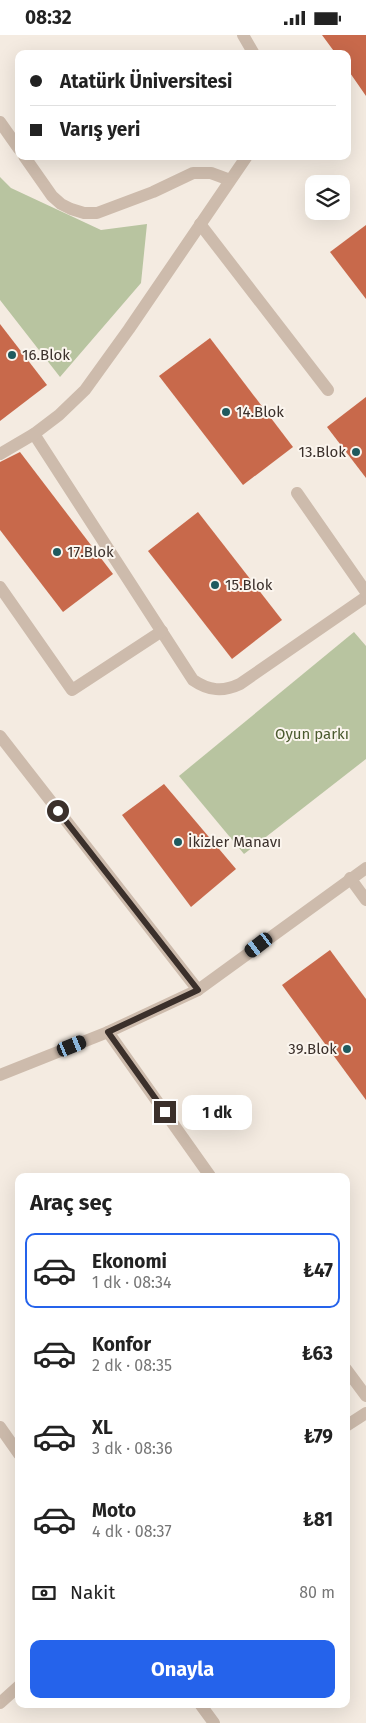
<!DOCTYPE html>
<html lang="tr">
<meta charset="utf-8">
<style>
:root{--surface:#fff;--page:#f6f6f6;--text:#222;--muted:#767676;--line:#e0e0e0;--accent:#2563eb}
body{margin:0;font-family:"Fira Sans",sans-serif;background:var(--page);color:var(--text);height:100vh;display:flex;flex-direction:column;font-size:19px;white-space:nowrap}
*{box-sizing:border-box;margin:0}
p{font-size:16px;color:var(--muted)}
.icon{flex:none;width:28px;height:28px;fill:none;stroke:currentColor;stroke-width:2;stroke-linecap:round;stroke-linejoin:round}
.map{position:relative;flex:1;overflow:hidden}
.details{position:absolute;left:15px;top:1138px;width:335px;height:535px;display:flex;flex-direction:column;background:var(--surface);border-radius:10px;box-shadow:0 5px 20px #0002}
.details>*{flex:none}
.top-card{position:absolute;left:15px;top:15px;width:336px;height:110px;border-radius:10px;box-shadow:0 5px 20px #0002;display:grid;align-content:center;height:110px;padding:0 15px;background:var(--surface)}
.buttons{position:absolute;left:305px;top:140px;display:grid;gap:10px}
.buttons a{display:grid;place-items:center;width:45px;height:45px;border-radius:10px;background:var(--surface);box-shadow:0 5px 20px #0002;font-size:25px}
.end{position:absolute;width:22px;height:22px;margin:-11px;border:6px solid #3b302b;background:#fff;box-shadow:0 0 0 2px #fff}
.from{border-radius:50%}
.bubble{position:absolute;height:35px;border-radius:10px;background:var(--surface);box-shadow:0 5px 20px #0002;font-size:16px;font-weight:700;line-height:35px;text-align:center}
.car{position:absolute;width:15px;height:30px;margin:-15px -8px;border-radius:6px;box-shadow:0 0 4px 1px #0007;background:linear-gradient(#222 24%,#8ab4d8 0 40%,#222 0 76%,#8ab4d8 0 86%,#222 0)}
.top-card b{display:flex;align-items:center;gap:18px;height:48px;font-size:19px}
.top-card b+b{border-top:1px solid var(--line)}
.top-card i{width:12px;height:12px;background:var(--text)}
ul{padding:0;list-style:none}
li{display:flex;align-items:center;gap:15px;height:75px;margin:0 10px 8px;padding:0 5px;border:2px solid transparent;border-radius:10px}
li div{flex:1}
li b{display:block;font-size:19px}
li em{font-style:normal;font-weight:700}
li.on{border-color:var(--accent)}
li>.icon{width:45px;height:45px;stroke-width:1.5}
h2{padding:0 15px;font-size:22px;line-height:60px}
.pay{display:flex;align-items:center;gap:12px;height:55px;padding:0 15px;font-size:19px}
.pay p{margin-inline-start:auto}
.primary-button{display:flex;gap:10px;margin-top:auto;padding:10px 15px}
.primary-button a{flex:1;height:58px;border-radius:10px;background:var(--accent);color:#fff;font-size:20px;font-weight:700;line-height:58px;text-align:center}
.status{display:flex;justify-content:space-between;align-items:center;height:35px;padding:0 25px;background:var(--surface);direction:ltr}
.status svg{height:14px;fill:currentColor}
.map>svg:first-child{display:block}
.green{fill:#b8c4a0}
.building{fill:#c8694b}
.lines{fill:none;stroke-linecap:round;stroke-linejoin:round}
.lane{stroke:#cdbbac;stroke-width:12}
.street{stroke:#cdbbac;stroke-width:12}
.route{stroke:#3b302b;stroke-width:6}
.poi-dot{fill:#1f5a5e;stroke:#fbf5ee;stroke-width:2}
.labels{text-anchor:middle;stroke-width:4;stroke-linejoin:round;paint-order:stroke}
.poi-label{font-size:15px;fill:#3b302b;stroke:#fbf5ee;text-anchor:start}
.park-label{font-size:15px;fill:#4a5a2e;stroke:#fbf5ee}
</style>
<div class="status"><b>08:32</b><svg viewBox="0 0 49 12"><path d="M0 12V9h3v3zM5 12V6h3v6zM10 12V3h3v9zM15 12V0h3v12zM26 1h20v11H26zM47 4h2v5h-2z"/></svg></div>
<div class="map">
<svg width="366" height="1688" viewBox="0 0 366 1688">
<rect width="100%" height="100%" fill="#f4ebe1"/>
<!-- green -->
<g class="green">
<polygon points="0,142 11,153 101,195 147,189 141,248 60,342 0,265"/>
<polygon points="354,597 366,611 366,724 244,819 179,741"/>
</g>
<!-- building -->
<g class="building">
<polygon points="322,0 366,0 366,61 348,35 348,19 336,19"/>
<polygon points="366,190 366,264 330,217"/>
<polygon points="0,289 47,350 0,386"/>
<polygon points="210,303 293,412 243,450 159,341"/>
<polygon points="366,362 366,443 327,392"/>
<polygon points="20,417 113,539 63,577 0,495 0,427"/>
<polygon points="198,477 282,585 232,624 148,516"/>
<polygon points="164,749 236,834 191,872 122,780"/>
<polygon points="330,915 366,964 366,1065 282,950"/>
</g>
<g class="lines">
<!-- lane -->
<g class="lane">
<polyline points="243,0 254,19"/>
<polyline points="0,87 19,114"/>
<polyline points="24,121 52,161 61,169 71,174 84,178 97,178 153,157 193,138 211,138 230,145"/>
<polyline points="200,189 328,355"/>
<path d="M34 399 193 645C209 656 223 657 240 649L366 562"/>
<polyline points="0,419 34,399 59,380 85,355 129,294 247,121"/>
<polyline points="297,458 366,557"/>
<polyline points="0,552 72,655 162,596"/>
<polyline points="346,1391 366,1378"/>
</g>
<!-- street -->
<g class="street">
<polyline points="0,701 198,955"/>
<polyline points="350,843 366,865"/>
<polyline points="108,997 210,1141"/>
<polyline points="0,1040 108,997 198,955 366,833"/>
<polyline points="346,1334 366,1361"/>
<polyline points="0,1392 19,1419"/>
<polyline points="0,1668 19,1651"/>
<polyline points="200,1669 214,1688"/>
</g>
</g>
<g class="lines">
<!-- route -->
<polyline class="route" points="58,776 198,955 108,997 165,1077"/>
</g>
<!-- markers -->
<g class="poi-dot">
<circle cx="12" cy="320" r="5"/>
<circle cx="226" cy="377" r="5"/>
<circle cx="356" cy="417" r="5"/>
<circle cx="57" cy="517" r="5"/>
<circle cx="215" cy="550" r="5"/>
<circle cx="178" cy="807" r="5"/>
<circle cx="347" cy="1014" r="5"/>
</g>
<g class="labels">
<!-- poi labels -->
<g class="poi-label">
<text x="22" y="325">16.Blok</text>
<text x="236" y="382">14.Blok</text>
<text x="346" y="422" text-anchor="end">13.Blok</text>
<text x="67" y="522">17.Blok</text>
<text x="225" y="555">15.Blok</text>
<text x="188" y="812">İkizler Manavı</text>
<text x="337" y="1019" text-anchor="end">39.Blok</text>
</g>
<!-- park labels -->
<g class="park-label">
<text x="312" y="704">Oyun parkı</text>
</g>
</g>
</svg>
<div class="buttons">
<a><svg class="icon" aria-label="layers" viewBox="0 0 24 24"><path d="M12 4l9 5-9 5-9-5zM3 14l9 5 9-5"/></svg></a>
</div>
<i class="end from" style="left:58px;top:776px"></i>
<i class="end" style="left:165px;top:1077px"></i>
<div class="bubble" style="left:182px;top:1060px;width:70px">1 dk</div>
<i class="car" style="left:259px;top:910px;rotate:233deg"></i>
<i class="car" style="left:72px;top:1011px;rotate:68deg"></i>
<div class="top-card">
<b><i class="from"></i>Atatürk Üniversitesi</b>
<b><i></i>Varış yeri</b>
</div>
<section class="details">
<h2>Araç seç</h2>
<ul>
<li class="on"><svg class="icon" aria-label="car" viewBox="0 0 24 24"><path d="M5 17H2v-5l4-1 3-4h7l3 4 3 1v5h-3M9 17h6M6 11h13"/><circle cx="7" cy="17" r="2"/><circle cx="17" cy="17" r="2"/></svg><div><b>Ekonomi</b><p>1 dk · 08:34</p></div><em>₺47</em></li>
<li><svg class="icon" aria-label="car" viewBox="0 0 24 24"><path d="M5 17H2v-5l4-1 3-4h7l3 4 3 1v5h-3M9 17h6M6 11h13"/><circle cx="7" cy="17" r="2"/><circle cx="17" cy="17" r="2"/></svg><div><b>Konfor</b><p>2 dk · 08:35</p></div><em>₺63</em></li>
<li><svg class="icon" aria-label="car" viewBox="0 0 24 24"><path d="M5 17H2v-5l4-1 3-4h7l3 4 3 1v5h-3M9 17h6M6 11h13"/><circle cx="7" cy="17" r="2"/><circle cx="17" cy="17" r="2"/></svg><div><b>XL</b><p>3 dk · 08:36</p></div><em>₺79</em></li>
<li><svg class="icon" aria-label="car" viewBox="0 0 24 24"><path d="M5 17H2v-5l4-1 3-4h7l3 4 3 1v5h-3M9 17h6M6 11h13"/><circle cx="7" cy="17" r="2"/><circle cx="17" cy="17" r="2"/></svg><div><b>Moto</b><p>4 dk · 08:37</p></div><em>₺81</em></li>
</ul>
<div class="pay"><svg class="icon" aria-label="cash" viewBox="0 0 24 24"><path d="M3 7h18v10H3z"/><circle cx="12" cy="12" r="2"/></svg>Nakit<p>80 m</p></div>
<div class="primary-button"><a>Onayla</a></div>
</section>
</div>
